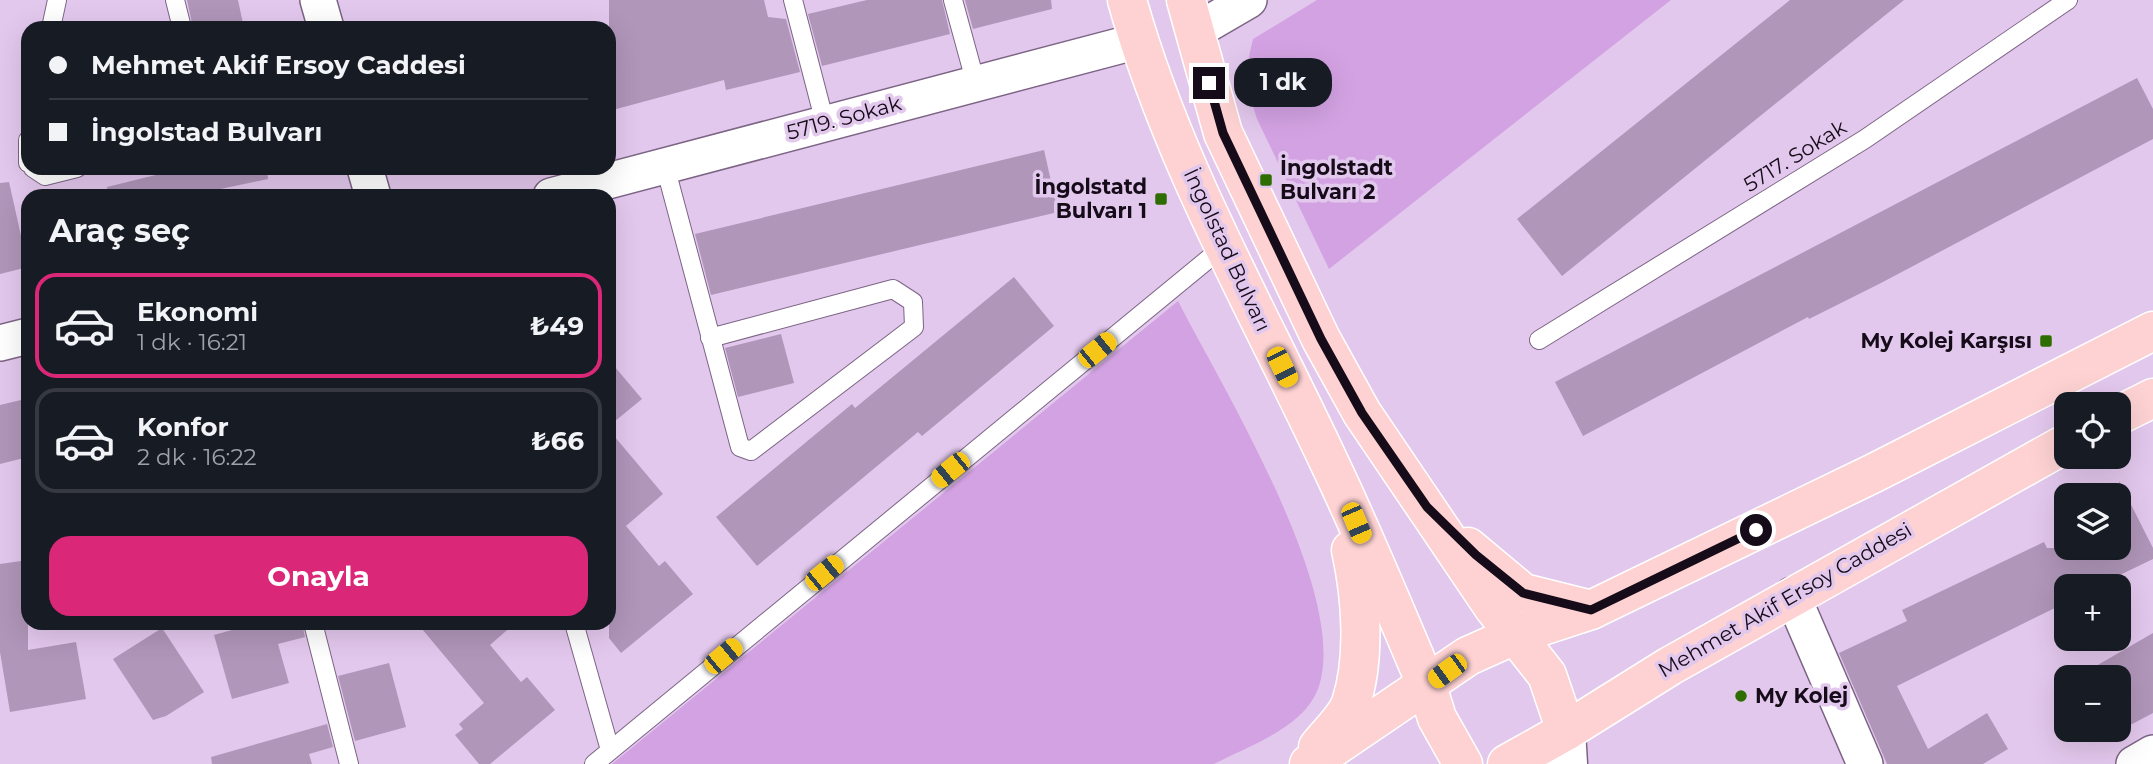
<!DOCTYPE html>
<html lang="tr">
<meta charset="utf-8">
<style>
:root{--surface:#171b24;--page:#242831;--text:#f1f3f6;--muted:#9ea1a6;--line:#363941;--accent:#db2777}
body{margin:0;font-family:Montserrat,sans-serif;background:var(--page);color:var(--text);height:100vh;display:flex;flex-direction:column;font-size:26px;white-space:nowrap}
*{box-sizing:border-box;margin:0}
p{font-size:23px;color:var(--muted)}
.icon{flex:none;width:38px;height:38px;fill:none;stroke:currentColor;stroke-width:2;stroke-linecap:round;stroke-linejoin:round}
.map{position:relative;flex:1;overflow:hidden}
.details{position:absolute;left:21px;top:189px;width:595px;height:441px;display:flex;flex-direction:column;background:var(--surface);border-radius:21px;box-shadow:0 7px 28px #0002}
.details>*{flex:none}
.banner{position:absolute;left:21px;top:21px;width:595px;height:154px;border-radius:21px;box-shadow:0 7px 28px #0002;display:grid;align-content:center;height:154px;padding:0 28px;background:var(--surface)}
.fabs{position:absolute;left:2054px;top:392px;display:grid;gap:14px}
.fabs a{display:grid;place-items:center;width:77px;height:77px;border-radius:14px;background:var(--surface);box-shadow:0 7px 28px #0002;font-size:35px}
.end{position:absolute;width:32px;height:32px;margin:-16px;border:9px solid #160c19;background:#fff;box-shadow:0 0 0 4px #fff}
.from{border-radius:50%}
.bubble{position:absolute;height:49px;border-radius:21px;background:var(--surface);box-shadow:0 7px 28px #0002;font-size:23px;font-weight:700;line-height:49px;text-align:center}
.car{position:absolute;width:21px;height:42px;margin:-21px -10px;border-radius:9px;box-shadow:0 0 5px 2px #0007;background:linear-gradient(#f5c518 24%,#345 0 40%,#f5c518 0 76%,#345 0 86%,#f5c518 0)}
.banner b{display:flex;align-items:center;gap:24px;height:66px;font-size:26px}
.banner b+b{border-top:2px solid var(--line)}
.banner i{width:18px;height:18px;background:var(--text)}
ul{padding:0;list-style:none}
li{display:flex;align-items:center;gap:21px;height:105px;margin:0 14px 10px;padding:0 14px;border:4px solid var(--line);border-radius:21px}
li div{flex:1}
li b{display:block;font-size:26px}
li em{font-style:normal;font-weight:700}
li.current{border-color:var(--accent)}
li>.icon{width:63px;height:63px;stroke-width:1.5}
h2{padding:0 28px;font-size:32px;line-height:84px}
.button{display:flex;gap:14px;margin-top:auto;padding:14px 28px}
.button a{flex:1;height:80px;border-radius:21px;background:var(--accent);color:#fff;font-size:28px;font-weight:700;line-height:80px;text-align:center}
.map>svg:first-child{display:block}
.green{fill:#d3a2e3}
.building{fill:#b096b9}
.lines{fill:none;stroke-linecap:round;stroke-linejoin:round}
.lane-casing{stroke:#7c6485;stroke-width:20}
.street-casing{stroke:#7c6485;stroke-width:38}
.secondary-casing{stroke:#7c6485;stroke-width:41}
.primary-casing{stroke:#fff;stroke-width:41}
.lane{stroke:#fff;stroke-width:18}
.street{stroke:#fff;stroke-width:35}
.secondary{stroke:#fff;stroke-width:38}
.primary{stroke:#fed2d3;stroke-width:38}
.route{stroke:#160c19;stroke-width:9}
.poi-dot{fill:#2e6d01;stroke:#e3c8ed;stroke-width:2.5}
.labels{text-anchor:middle;stroke-width:7;stroke-linejoin:round;paint-order:stroke}
.street-label{font-size:21px;fill:#160c19;stroke:#e3c8ed}
.poi-label{font-size:21px;font-weight:bold;fill:#160c19;stroke:#e3c8ed;text-anchor:start}
</style>
<div class="map">
<svg width="2153" height="764" viewBox="0 0 2153 764">
<rect width="100%" height="100%" fill="#e3c8ed"/>
<!-- green -->
<g class="green">
<polygon points="1317,0 1671,0 1329,269 1257,119 1244,78 1253,39"/>
<path d="M1178 301C1222 387 1349 593 1319 686 1305 728 1250 745 1214 764H612Z"/>
</g>
<!-- building -->
<g class="building">
<polygon points="187,0 238,0 244,28 193,28"/>
<polygon points="609,0 764,0 768,17 786,19 800,72 726,90 724,80 609,111"/>
<polygon points="867,0 942,0 950,34 822,66 808,14"/>
<polygon points="965,0 1051,0 1052,9 973,29"/>
<polygon points="1790,0 1904,0 1562,276 1517,219"/>
<polygon points="2137,78 2153,109 2153,139 1881,283 1809,319 1808,317 1583,436 1555,382"/>
<polygon points="1044,150 1058,212 711,295 695,234"/>
<polygon points="184,168 267,168 268,179 206,192 206,196 108,196 107,187"/>
<polygon points="9,182 28,267 0,274 0,183"/>
<polygon points="1014,277 1054,326 922,436 918,432 757,566 716,517 852,404 855,408"/>
<polygon points="781,334 794,383 738,397 725,348"/>
<polygon points="609,360 642,399 609,426"/>
<polygon points="21,400 28,428 28,457 0,464 0,405"/>
<polygon points="609,430 663,494 626,526 659,566 665,561 693,594 621,653 609,638"/>
<polygon points="2119,481 2153,548 2153,559 2097,586 2067,586 2067,602 1897,686 1928,749 1987,713 2008,749 1983,764 1887,764 1839,653 1907,621 1902,610 2044,542 2047,548 2119,548"/>
<polygon points="28,560 28,650 76,642 86,699 10,712 0,652 0,564"/>
<polygon points="257,623 302,623 305,637 278,644 289,683 232,699 214,635"/>
<polygon points="417,623 515,623 490,645 521,682 527,677 555,710 490,764 479,764 455,735 463,729 459,724 484,703"/>
<polygon points="162,628 204,692 166,716 153,720 113,659"/>
<polygon points="2153,633 2153,713 2119,731 2119,677 2077,677"/>
<polygon points="389,663 406,727 355,741 338,676"/>
<polygon points="327,724 333,747 309,754 312,764 212,764 211,757"/>
</g>
<g class="lines">
<defs>
<g id="lane">
<polyline points="175,0 182,28"/>
<polyline points="793,0 825,123"/>
<polyline points="953,0 976,84"/>
<polyline points="51,28 57,0"/>
<polyline points="28,140 28,163"/>
<polyline points="665,166 740,447 751,451 914,327 913,302 893,289 710,338"/>
<polyline points="33,168 45,176 77,168"/>
<polyline points="1539,340 1865,139 2068,0"/>
<polyline points="313,623 349,764"/>
<polyline points="574,623 610,750"/>
<polyline points="594,764 1223,247"/>
</g>
<g id="street">
<polyline points="318,0 326,28"/>
<polyline points="1194,32 1249,0"/>
<polyline points="365,168 373,196"/>
<polyline points="551,196 1138,41"/>
<polyline points="0,343 28,336"/>
<polyline points="1792,595 1865,764"/>
<polyline points="2134,764 2153,753"/>
</g>
<polyline id="secondary" points="1566,731 1568,764"/>
<g id="primary">
<path d="M1127 0C1172 162 1258 310 1329 462 1364 535 1395 611 1427 686L1437 718 1463 764"/>
<polyline points="1186,0 1223,133 1321,339 1362,413 1494,608 1547,675 1566,731"/>
<polyline points="2119,415 2153,398"/>
<polyline points="1468,547 1523,593 1591,610"/>
<path d="M1318 747C1328 734 1346 718 1351 703 1366 657 1361 596 1351 550"/>
<polyline points="1309,764 1468,656 1515,635 1591,610 1874,473 2153,331"/>
<polyline points="1507,764 1566,731 1670,666 2067,443"/>
</g>
</defs>
<!-- lane casing -->
<use href="#lane" class="lane-casing"/>
<!-- street casing -->
<use href="#street" class="street-casing"/>
<!-- secondary casing -->
<use href="#secondary" class="secondary-casing"/>
<!-- primary casing -->
<use href="#primary" class="primary-casing"/>
<!-- lane -->
<use href="#lane" class="lane"/>
<!-- street -->
<use href="#street" class="street"/>
<!-- secondary -->
<use href="#secondary" class="secondary"/>
<!-- primary -->
<use href="#primary" class="primary"/>
</g>
<g class="lines">
<!-- route -->
<polyline class="route" points="1209,83 1223,133 1321,339 1362,413 1427,507 1476,555 1523,593 1591,610 1756,530"/>
</g>
<!-- markers -->
<g class="poi-dot">
<rect x="1259" y="173" width="14" height="14" rx="3.5"/>
<rect x="1154" y="192" width="14" height="14" rx="3.5"/>
<rect x="2039" y="334" width="14" height="14" rx="3.5"/>
<circle cx="1741" cy="696" r="7"/>
</g>
<g class="labels">
<!-- street labels -->
<g class="street-label">
<text transform="translate(844 118) rotate(-15)" y="7">5719. Sokak</text>
<text transform="translate(1795 156) rotate(-32)" y="7">5717. Sokak</text>
<text transform="translate(1227 250) rotate(65)" y="7">İngolstad Bulvarı</text>
<text transform="translate(1785 600) rotate(-30)" y="7">Mehmet Akif Ersoy Caddesi</text>
</g>
<!-- poi labels -->
<g class="poi-label">
<text x="1280" y="175">İngolstadt<tspan x="1280" dy="24">Bulvarı 2</tspan></text>
<text x="1147" y="194" text-anchor="end">İngolstatd<tspan x="1147" dy="24">Bulvarı 1</tspan></text>
<text x="2032" y="348" text-anchor="end">My Kolej Karşısı</text>
<text x="1755" y="703">My Kolej</text>
</g>
</g>
</svg>
<div class="fabs">
<a><svg class="icon" aria-label="locate" viewBox="0 0 24 24"><circle cx="12" cy="12" r="6"/><path d="M12 2v4M12 18v4M2 12h4M18 12h4"/></svg></a>
<a><svg class="icon" aria-label="layers" viewBox="0 0 24 24"><path d="M12 4l9 5-9 5-9-5zM3 14l9 5 9-5"/></svg></a>
<a>+</a>
<a>−</a>
</div>
<i class="end from" style="left:1756px;top:530px"></i>
<i class="end" style="left:1209px;top:83px"></i>
<div class="bubble" style="left:1234px;top:58px;width:98px">1 dk</div>
<i class="car" style="left:1097px;top:350px;rotate:51deg"></i>
<i class="car" style="left:1282px;top:367px;rotate:154deg"></i>
<i class="car" style="left:950px;top:470px;rotate:231deg"></i>
<i class="car" style="left:1356px;top:523px;rotate:157deg"></i>
<i class="car" style="left:824px;top:573px;rotate:51deg"></i>
<i class="car" style="left:723px;top:656px;rotate:50deg"></i>
<i class="car" style="left:1447px;top:671px;rotate:234deg"></i>
<div class="banner">
<b><i class="from"></i>Mehmet Akif Ersoy Caddesi</b>
<b><i></i>İngolstad Bulvarı</b>
</div>
<section class="details">
<h2>Araç seç</h2>
<ul>
<li class="current"><svg class="icon" aria-label="car" viewBox="0 0 24 24"><path d="M5 17H2v-5l4-1 3-4h7l3 4 3 1v5h-3M9 17h6M6 11h13"/><circle cx="7" cy="17" r="2"/><circle cx="17" cy="17" r="2"/></svg><div><b>Ekonomi</b><p>1 dk · 16:21</p></div><em>₺49</em></li>
<li><svg class="icon" aria-label="car" viewBox="0 0 24 24"><path d="M5 17H2v-5l4-1 3-4h7l3 4 3 1v5h-3M9 17h6M6 11h13"/><circle cx="7" cy="17" r="2"/><circle cx="17" cy="17" r="2"/></svg><div><b>Konfor</b><p>2 dk · 16:22</p></div><em>₺66</em></li>
</ul>
<div class="button"><a>Onayla</a></div>
</section>
</div>
